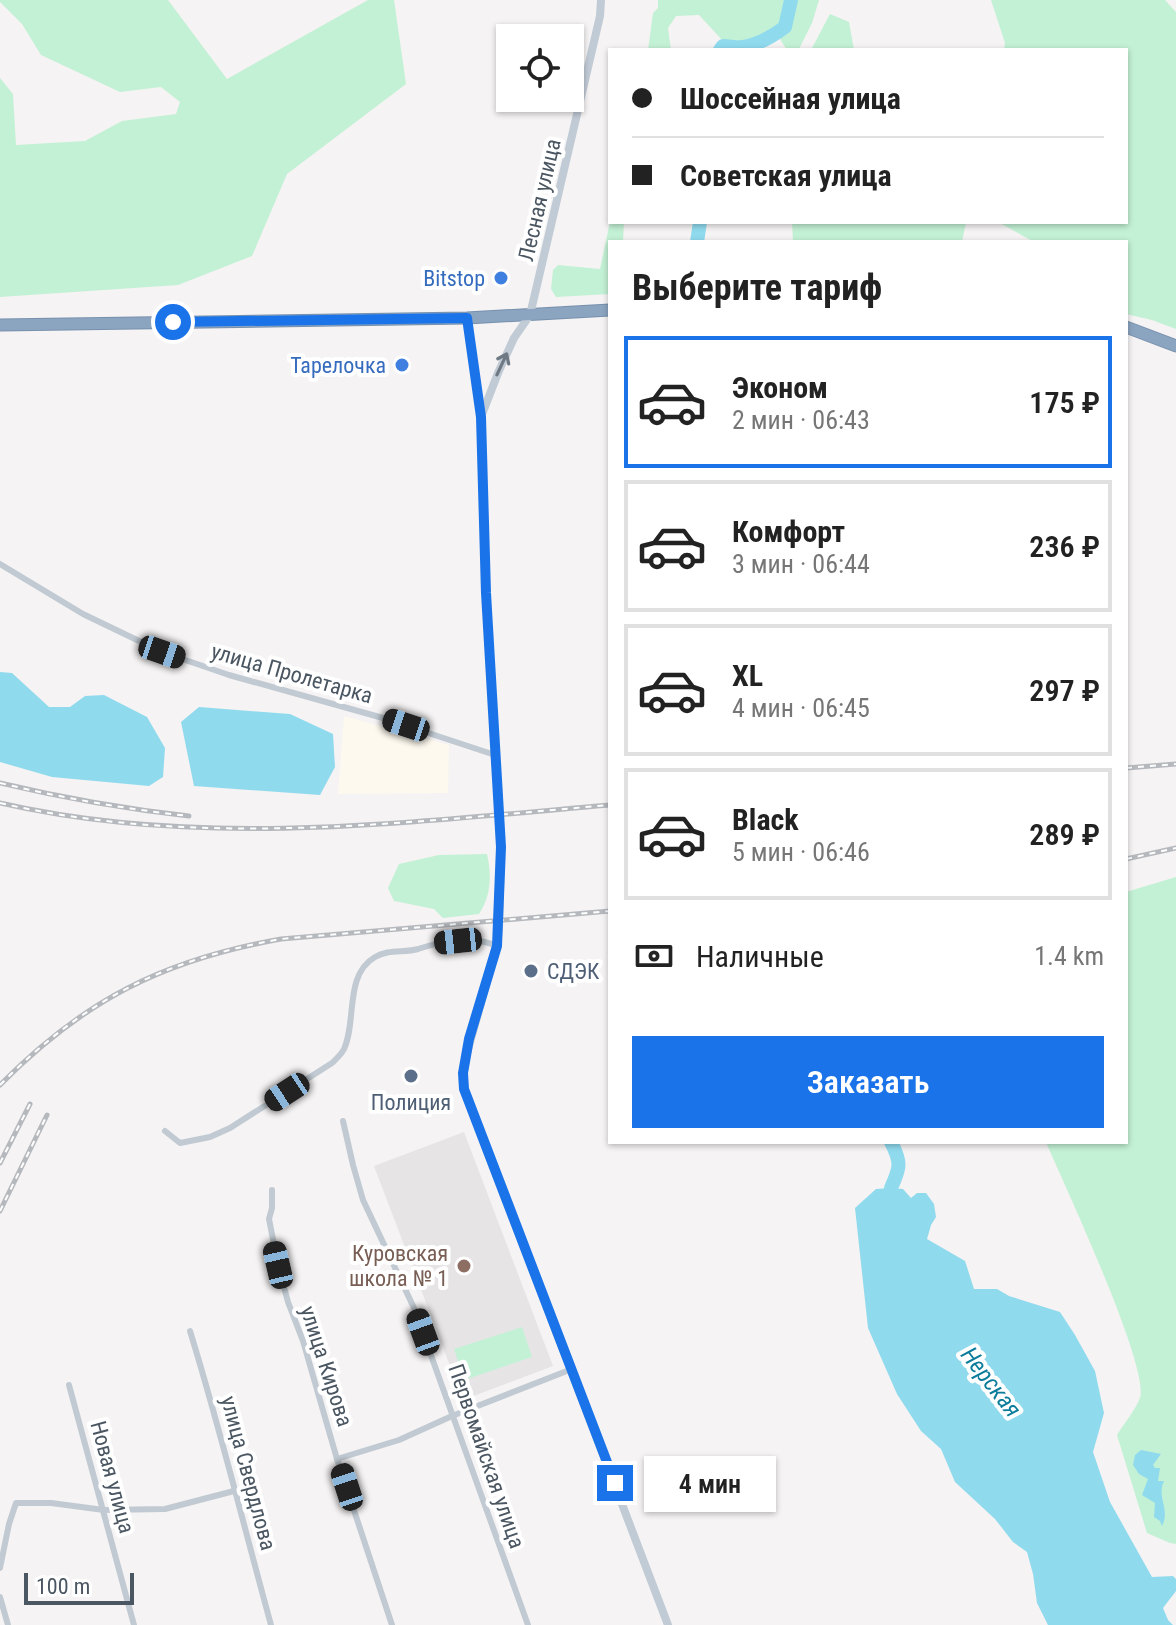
<!DOCTYPE html>
<html lang="ru">
<meta charset="utf-8">
<style>
:root{--surface:#fff;--page:#f6f6f6;--text:#222;--muted:#767676;--line:#e0e0e0;--accent:#1a73e8}
body{margin:0;font-family:"Roboto Condensed",sans-serif;background:var(--page);color:var(--text);height:100vh;display:flex;flex-direction:column;font-size:30px;white-space:nowrap}
*{box-sizing:border-box;margin:0}
p{font-size:26px;color:var(--muted)}
.icon{flex:none;width:44px;height:44px;fill:none;stroke:currentColor;stroke-width:2;stroke-linecap:round;stroke-linejoin:round}
.map{position:relative;flex:1;overflow:hidden}
.sheet{position:absolute;left:608px;top:240px;width:520px;height:904px;display:flex;flex-direction:column;background:var(--surface);border-radius:0px;box-shadow:0 2px 6px #0004}
.sheet>*{flex:none}
.hud{position:absolute;left:608px;top:48px;width:520px;height:176px;border-radius:0px;box-shadow:0 2px 6px #0004;display:grid;align-content:center;height:176px;padding:0 24px;background:var(--surface)}
.buttons{position:absolute;left:496px;top:24px;display:grid;gap:16px}
.buttons a{display:grid;place-items:center;width:88px;height:88px;border-radius:0px;background:var(--surface);box-shadow:0 2px 6px #0004;font-size:40px}
.scale{position:absolute;left:24px;bottom:20px;width:110px;box-sizing:border-box;padding-left:8px;border:4px solid #4a5661;border-top:0;font-size:22px;line-height:28px;white-space:nowrap;color:#4a5661;-webkit-text-stroke:6px #fff;paint-order:stroke}
.end{position:absolute;width:36px;height:36px;margin:-18px;border:10px solid #1a73e8;background:#fff;box-shadow:0 0 0 4px #fff}
.from{border-radius:50%}
.bubble{position:absolute;height:56px;border-radius:0px;background:var(--surface);box-shadow:0 2px 6px #0004;font-size:26px;font-weight:600;line-height:56px;text-align:center}
.car{position:absolute;width:24px;height:48px;margin:-24px -12px;border-radius:10px;box-shadow:0 0 6px 2px #0007;background:linear-gradient(#222 24%,#8ab4d8 0 40%,#222 0 76%,#8ab4d8 0 86%,#222 0)}
.hud b{display:flex;align-items:center;gap:28px;height:76px;font-size:30px}
.hud b+b{border-top:2px solid var(--line)}
.hud i{width:20px;height:20px;background:var(--text)}
ul{padding:0;list-style:none}
li{display:flex;align-items:center;gap:24px;height:132px;margin:0 16px 12px;padding:0 8px;border:4px solid var(--line);border-radius:0px}
li div{flex:1}
li b{display:block;font-size:30px}
li em{font-style:normal;font-weight:600}
li.on{border-color:var(--accent)}
li>.icon{width:72px;height:72px;stroke-width:1.5}
h2{padding:0 24px;font-size:36px;line-height:96px}
.pay{display:flex;align-items:center;gap:20px;height:88px;padding:0 24px;font-size:30px}
.pay p{margin-inline-start:auto}
.primary-button{display:flex;gap:16px;margin-top:auto;padding:16px 24px}
.primary-button a{flex:1;height:92px;border-radius:0px;background:var(--accent);color:#fff;font-size:32px;font-weight:600;line-height:92px;text-align:center}
.map>svg:first-child{display:block}
.commercial{fill:#fdf9ef}
.education{fill:#e6e4e5}
.green{fill:#c3f1d5}
.water{fill:#90daee}
.lines{fill:none;stroke-linecap:round;stroke-linejoin:round}
.river{stroke:#90daee;stroke-width:14}
.highway-casing{stroke:#7690ad;stroke-width:13}
.street{stroke:#c1cad2;stroke-width:6}
.secondary{stroke:#c1cbd6;stroke-width:8}
.highway{stroke:#8ba5c1;stroke-width:11}
.rail-casing{stroke:#b5b8bd;stroke-width:5}
.rail{stroke:#fff;stroke-width:2;stroke-dasharray:6;stroke-linecap:butt}
.oneway{stroke:#6e7984}
.route{stroke:#1a73e8;stroke-width:10}
.shop-dot{fill:#3f7fe0;stroke:#fff;stroke-width:3}
.service-dot{fill:#5c6f8a;stroke:#fff;stroke-width:3}
.education-dot{fill:#8d6e63;stroke:#fff;stroke-width:3}
.labels{text-anchor:middle;stroke-width:8;stroke-linejoin:round;paint-order:stroke}
.street-label{font-size:22px;fill:#4a5661;stroke:#fff}
.shop-label{font-size:22px;fill:#366cbe;stroke:#fff;text-anchor:end}
.service-label{font-size:22px;fill:#4e5e75;stroke:#fff;text-anchor:start}
.education-label{font-size:22px;fill:#785e54;stroke:#fff;text-anchor:end}
.water-label{font-size:24px;font-style:italic;fill:#0c7c9b;stroke:#fff}
</style>
<div class="map">
<svg width="1176" height="1625" viewBox="0 0 1176 1625">
<rect width="100%" height="100%" fill="#f5f3f3"/>
<!-- commercial -->
<polygon class="commercial" points="344,716 449,745 448,793 338,794"/>
<!-- education -->
<polygon class="education" points="464,1132 553,1366 463,1400 374,1166"/>
<!-- green -->
<g class="green">
<polygon points="0,0 168,0 227,79 368,0 394,0 406,84 287,174 252,256 178,285 0,297 0,78 13,94 16,145 85,141 122,121 176,114 180,102 161,87 120,92 41,55 22,24 0,2"/>
<path d="M658 0H787L782 24C760 37 748 42 723 41L699 15 676 16 668 28 671 50H648L653 13 658 8Z"/>
<polygon points="794,0 819,0 812,23 799,49 787,50 780,39 788,27"/>
<polygon points="991,0 1165,0 1176,12 1176,329 1152,320 1126,314 1126,242 1034,242 998,222 1126,222 1126,50 1004,50 1005,43"/>
<polygon points="830,14 849,22 854,50 811,50"/>
<polygon points="610,222 624,222 623,242 610,242 610,294 556,297 551,289 553,270 558,265 600,269"/>
<polygon points="792,222 966,222 962,242 793,242"/>
<path d="M487 854C492 876 491 896 479 914L443 918 434 909 394 901 388 888 399 864 439 855Z"/>
<path d="M1176 877V1544L1170 1543 1147 1533 1117 1435C1123 1425 1136 1409 1140 1398 1150 1367 1063 1182 1046 1142H1126V892Z"/>
<polygon points="522,1327 532,1357 464,1380 454,1349"/>
</g>
<!-- water -->
<g class="water">
<polygon points="0,672 12,673 49,707 70,707 85,696 104,695 147,717 165,748 163,777 149,786 52,777 0,762"/>
<polygon points="199,707 290,714 333,734 335,767 320,795 194,786 181,722"/>
<polygon points="891,1188 903,1189 911,1198 917,1193 926,1193 934,1204 936,1217 931,1225 927,1239 965,1261 974,1289 997,1289 1009,1296 1060,1312 1075,1335 1095,1371 1104,1413 1093,1452 1110,1502 1152,1577 1173,1576 1176,1579 1176,1591 1163,1608 1168,1620 1173,1625 1048,1625 1037,1603 1033,1574 1027,1552 1013,1542 995,1519 955,1482 941,1449 921,1431 897,1394 868,1328 855,1208 876,1189"/>
<path d="M1141 1450 1161 1454 1153 1465 1155 1468H1160L1158 1481H1164C1156 1497 1171 1510 1162 1526L1160 1521 1154 1517 1155 1503 1142 1495 1148 1479 1139 1474 1133 1465 1135 1455Z"/>
</g>
<g class="lines">
<!-- river -->
<g class="river">
<path d="M720 50 723 46C730 46 737 48 743 47 758 45 773 36 785 27L791 0"/>
<polyline points="697,242 700,222"/>
<path d="M891 1142C902 1163 900 1168 891 1188L896 1206"/>
</g>
<defs>
<g id="highway">
<polyline points="0,325 467,318 610,310"/>
<polyline points="1126,327 1176,346"/>
</g>
</defs>
<!-- highway casing -->
<use href="#highway" class="highway-casing"/>
<!-- street -->
<g class="street">
<polyline points="0,564 83,614 162,652 229,675 383,718 495,755"/>
<polyline points="343,1121 353,1165 363,1200 414,1308 528,1625"/>
<path d="M165 1131 180 1143 210 1137 230 1128 332 1063C337 1058 341 1055 344 1049 357 1021 344 975 375 957 388 949 404 953 418 949 443 941 472 935 497 946"/>
<polyline points="272,1190 272,1208 269,1219 278,1265 288,1302 303,1341 337,1459 392,1625"/>
<path d="M190 1331C220 1428 244 1527 271 1625"/>
<polyline points="69,1385 134,1625"/>
<polyline points="337,1459 399,1440 452,1416 572,1369"/>
<polyline points="0,1568 9,1524 16,1503 51,1503 104,1510 165,1509 234,1491"/>
<polyline points="0,1597 8,1625"/>
</g>
<!-- secondary -->
<g class="secondary">
<polyline points="601,0 600,16 530,315 514,338 498,373 481,417 486,593 501,847 499,929 497,946 465,1060 463,1073 464,1089 668,1625"/>
<polyline points="467,318 481,416"/>
</g>
<!-- highway -->
<use href="#highway" class="highway"/>
<defs>
<g id="rail">
<polyline points="1126,768 1176,764"/>
<path d="M0 783C63 798 125 809 189 816"/>
<path d="M0 803C200 849 408 822 610 805"/>
<polyline points="1126,859 1176,848"/>
<path d="M0 1085C84 1000 163 960 281 939L610 911"/>
<polyline points="0,1163 30,1104"/>
<polyline points="0,1211 47,1115"/>
</g>
</defs>
<!-- rail casing -->
<use href="#rail" class="rail-casing"/>
<!-- rail -->
<use href="#rail" class="rail"/>
</g>
<!-- one-way arrows -->
<defs><path id="oneway-shaft" d="M-6 0H5M1.5-3L5.5 0L1.5 3" fill="none" stroke-width="1.6" stroke-linecap="round" stroke-linejoin="round" transform="scale(2)"/></defs>
<use class="oneway" href="#oneway-shaft" transform="translate(502 364) rotate(-65)"/>
<g class="lines">
<!-- route -->
<polyline class="route" points="173,322 467,318 481,417 486,593 501,847 497,946 469,1039 463,1073 464,1089 615,1483"/>
</g>
<!-- markers -->
<g class="shop-dot">
<circle cx="501" cy="278" r="8"/>
<circle cx="402" cy="365" r="8"/>
</g>
<g class="service-dot">
<circle cx="531" cy="971" r="8"/>
<circle cx="411" cy="1076" r="8"/>
</g>
<circle class="education-dot" cx="464" cy="1266" r="8"/>
<g class="labels">
<!-- street labels -->
<g class="street-label">
<text transform="translate(539 200) rotate(-77)" y="8">Лесная улица</text>
<text transform="translate(292 673) rotate(16)" y="8">улица Пролетарка</text>
<text transform="translate(327 1366) rotate(72)" y="8">улица Кирова</text>
<text transform="translate(487 1456) rotate(71)" y="8">Первомайская улица</text>
<text transform="translate(249 1473) rotate(75)" y="8">улица Свердлова</text>
<text transform="translate(113 1477) rotate(75)" y="8">Новая улица</text>
</g>
<!-- shop labels -->
<g class="shop-label">
<text x="485" y="286">Bitstop</text>
<text x="386" y="373">Тарелочка</text>
</g>
<!-- service labels -->
<g class="service-label">
<text x="547" y="979">СДЭК</text>
<text x="411" y="1110" text-anchor="middle">Полиция</text>
</g>
<!-- education labels -->
<g class="education-label">
<text x="448" y="1261">Куровская<tspan x="448" dy="25">школа № 1</tspan></text>
</g>
<!-- water labels -->
<g class="water-label">
<text transform="translate(991 1382) rotate(52)" y="8">Нерская</text>
</g>
</g>
</svg>
<div class="buttons">
<a><svg class="icon" aria-label="locate" viewBox="0 0 24 24"><circle cx="12" cy="12" r="6"/><path d="M12 2v4M12 18v4M2 12h4M18 12h4"/></svg></a>
</div>
<div class="scale">100 m</div>
<i class="end from" style="left:173px;top:322px"></i>
<i class="end" style="left:615px;top:1483px"></i>
<div class="bubble" style="left:644px;top:1456px;width:132px">4 мин</div>
<i class="car" style="left:162px;top:652px;rotate:109deg"></i>
<i class="car" style="left:406px;top:725px;rotate:288deg"></i>
<i class="car" style="left:458px;top:941px;rotate:264deg"></i>
<i class="car" style="left:287px;top:1092px;rotate:237deg"></i>
<i class="car" style="left:278px;top:1265px;rotate:347deg"></i>
<i class="car" style="left:423px;top:1332px;rotate:340deg"></i>
<i class="car" style="left:347px;top:1487px;rotate:342deg"></i>
<div class="hud">
<b><i class="from"></i>Шоссейная улица</b>
<b><i></i>Советская улица</b>
</div>
<section class="sheet">
<h2>Выберите тариф</h2>
<ul>
<li class="on"><svg class="icon" aria-label="car" viewBox="0 0 24 24"><path d="M5 17H2v-5l4-1 3-4h7l3 4 3 1v5h-3M9 17h6M6 11h13"/><circle cx="7" cy="17" r="2"/><circle cx="17" cy="17" r="2"/></svg><div><b>Эконом</b><p>2 мин · 06:43</p></div><em>175 ₽</em></li>
<li><svg class="icon" aria-label="car" viewBox="0 0 24 24"><path d="M5 17H2v-5l4-1 3-4h7l3 4 3 1v5h-3M9 17h6M6 11h13"/><circle cx="7" cy="17" r="2"/><circle cx="17" cy="17" r="2"/></svg><div><b>Комфорт</b><p>3 мин · 06:44</p></div><em>236 ₽</em></li>
<li><svg class="icon" aria-label="car" viewBox="0 0 24 24"><path d="M5 17H2v-5l4-1 3-4h7l3 4 3 1v5h-3M9 17h6M6 11h13"/><circle cx="7" cy="17" r="2"/><circle cx="17" cy="17" r="2"/></svg><div><b>XL</b><p>4 мин · 06:45</p></div><em>297 ₽</em></li>
<li><svg class="icon" aria-label="car" viewBox="0 0 24 24"><path d="M5 17H2v-5l4-1 3-4h7l3 4 3 1v5h-3M9 17h6M6 11h13"/><circle cx="7" cy="17" r="2"/><circle cx="17" cy="17" r="2"/></svg><div><b>Black</b><p>5 мин · 06:46</p></div><em>289 ₽</em></li>
</ul>
<div class="pay"><svg class="icon" aria-label="cash" viewBox="0 0 24 24"><path d="M3 7h18v10H3z"/><circle cx="12" cy="12" r="2"/></svg>Наличные<p>1.4 km</p></div>
<div class="primary-button"><a>Заказать</a></div>
</section>
</div>
